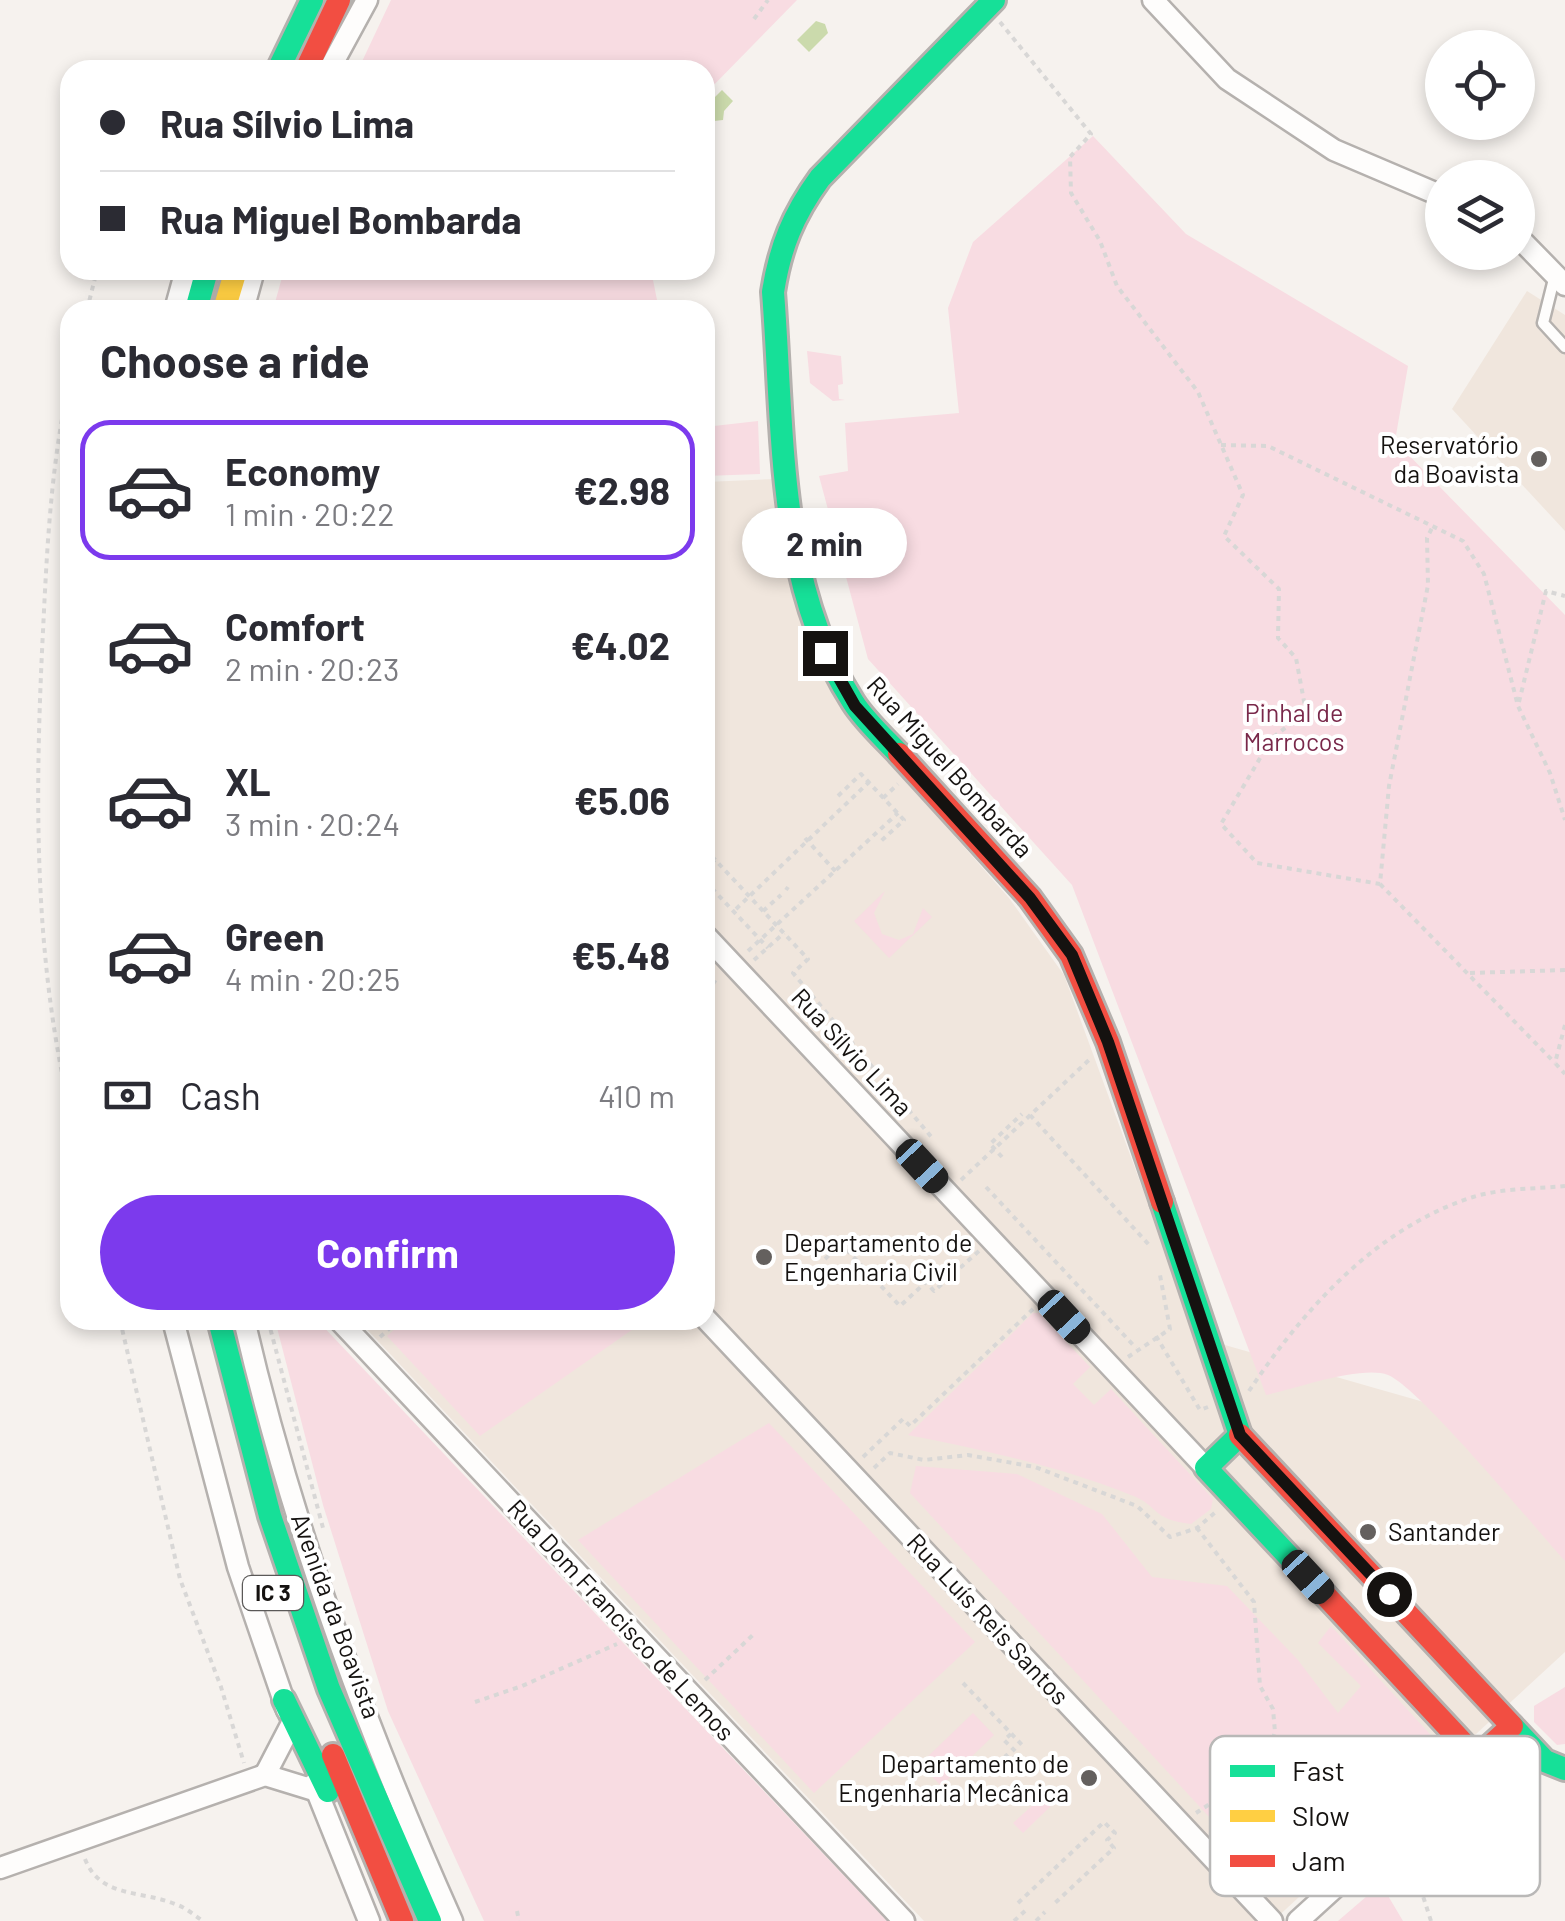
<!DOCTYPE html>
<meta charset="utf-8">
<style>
:root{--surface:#fff;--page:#f2f2f3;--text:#2b2b33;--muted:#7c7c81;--line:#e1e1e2;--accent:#7c3aed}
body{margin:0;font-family:Barlow,sans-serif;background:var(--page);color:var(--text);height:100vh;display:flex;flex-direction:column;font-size:38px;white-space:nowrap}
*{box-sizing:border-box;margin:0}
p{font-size:32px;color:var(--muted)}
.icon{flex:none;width:55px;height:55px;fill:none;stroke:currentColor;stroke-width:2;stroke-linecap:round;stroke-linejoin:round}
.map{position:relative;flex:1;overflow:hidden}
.sheet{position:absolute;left:60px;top:300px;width:655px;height:1030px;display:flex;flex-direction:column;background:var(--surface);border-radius:30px;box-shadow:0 5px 15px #0003}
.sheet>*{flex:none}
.guide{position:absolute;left:60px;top:60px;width:655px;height:220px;border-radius:30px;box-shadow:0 5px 15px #0003;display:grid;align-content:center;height:220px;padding:0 40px;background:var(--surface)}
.tools{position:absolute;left:1425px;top:30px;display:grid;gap:20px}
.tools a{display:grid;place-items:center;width:110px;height:110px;border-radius:50%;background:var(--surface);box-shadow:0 5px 15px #0003;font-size:50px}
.end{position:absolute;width:45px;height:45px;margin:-22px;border:12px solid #151210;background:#fff;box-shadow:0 0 0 5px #fff}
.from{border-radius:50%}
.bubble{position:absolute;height:70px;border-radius:35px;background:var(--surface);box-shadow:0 5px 15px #0003;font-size:32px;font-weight:700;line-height:70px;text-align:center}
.car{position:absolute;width:30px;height:60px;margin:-30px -15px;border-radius:12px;box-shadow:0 0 8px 2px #0007;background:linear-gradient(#222 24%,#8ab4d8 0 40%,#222 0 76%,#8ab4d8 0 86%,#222 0)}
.guide b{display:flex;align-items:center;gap:35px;height:95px;font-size:38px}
.guide b+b{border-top:2px solid var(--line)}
.guide i{width:25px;height:25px;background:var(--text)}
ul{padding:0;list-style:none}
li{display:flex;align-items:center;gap:30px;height:140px;margin:0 20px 15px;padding:0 20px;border:5px solid transparent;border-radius:30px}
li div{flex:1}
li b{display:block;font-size:38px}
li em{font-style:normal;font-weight:700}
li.current{border-color:var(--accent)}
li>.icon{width:90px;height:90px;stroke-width:1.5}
h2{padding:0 40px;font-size:45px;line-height:120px}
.pay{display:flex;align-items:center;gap:25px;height:110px;padding:0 40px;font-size:38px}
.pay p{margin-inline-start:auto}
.action{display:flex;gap:20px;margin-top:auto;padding:20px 40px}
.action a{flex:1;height:115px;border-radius:60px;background:var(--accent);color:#fff;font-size:40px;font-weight:700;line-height:115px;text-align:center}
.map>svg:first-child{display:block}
.built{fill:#f0e6dd}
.green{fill:#f8dce2}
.water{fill:#cbdaac}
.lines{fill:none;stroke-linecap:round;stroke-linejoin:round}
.lane-casing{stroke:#b5b1ae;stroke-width:15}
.street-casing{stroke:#b5b1ae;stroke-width:25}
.fast-casing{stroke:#b5b1ae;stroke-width:28}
.slow-casing{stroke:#b5b1ae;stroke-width:28}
.jam-casing{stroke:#b5b1ae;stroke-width:28}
.path{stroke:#d8d7d6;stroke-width:4;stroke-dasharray:5 5;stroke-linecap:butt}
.lane{stroke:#fefdfc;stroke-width:10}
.street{stroke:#fefdfc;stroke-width:20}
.fast{stroke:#16e098;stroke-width:22}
.slow{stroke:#ffcf43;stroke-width:22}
.jam{stroke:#f24e42;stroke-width:22}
.route{stroke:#151210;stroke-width:12}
.poi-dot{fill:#64605e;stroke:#fff;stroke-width:4}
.labels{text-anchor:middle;stroke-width:8;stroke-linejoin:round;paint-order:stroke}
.shield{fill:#fff;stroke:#5b5958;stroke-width:2.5}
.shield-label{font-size:22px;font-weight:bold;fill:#151210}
.poi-label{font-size:25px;fill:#151210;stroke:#fff;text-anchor:end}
.park-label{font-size:25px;fill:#79284a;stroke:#fff}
.street-label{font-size:25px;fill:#151210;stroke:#fff}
.key{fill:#fff;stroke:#b9b8b7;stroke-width:2.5}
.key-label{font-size:28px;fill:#151210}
</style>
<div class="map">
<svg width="1565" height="1921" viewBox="0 0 1565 1921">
<rect width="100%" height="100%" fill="#f6f2ee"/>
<!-- built -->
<g class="built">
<polygon points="1527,291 1565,315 1565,531 1452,409"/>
<polygon points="775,479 855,723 1009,898 1064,975 1197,1337 1504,1425 1565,1491 1565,1652 1273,1921 924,1921 361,1323 705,1320 705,482"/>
</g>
<!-- green -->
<g class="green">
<polygon points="391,0 797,0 705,94 705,70 358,70"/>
<path d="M1093 136 1186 234 1408 366 1395 441 1565 615V1561C1535 1528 1420 1388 1388 1375 1361 1365 1295 1389 1266 1395L1072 885 868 659 819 476 848 471 845 423 959 413 948 308 973 242Z"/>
<polygon points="284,270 651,270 659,310 273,310"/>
<polygon points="807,351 841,356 843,384 838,385 839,399 845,400 833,401 810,383"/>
<polygon points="758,421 760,474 705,476 705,427"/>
<polygon points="885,891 874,913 882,934 899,940 913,934 923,908 932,917 889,958 854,921"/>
<path d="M1033 1313H1039L1090 1367 1073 1384 1094 1405 1111 1389 1213 1499 1211 1509 1191 1524C1150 1519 1160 1506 1131 1495 1059 1466 984 1450 908 1435Z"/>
<polygon points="275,1320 317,1320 887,1921 484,1921 388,1711 323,1505"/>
<polygon points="405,1320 587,1320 596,1329 606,1320 646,1320 480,1436 387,1336"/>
<polygon points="769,1423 975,1642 814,1793 578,1540"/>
<polygon points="916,1466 1017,1474 1102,1514 1152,1577 1227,1586 1298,1660 1338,1713 1361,1686 1318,1643 1331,1626 1438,1743 1435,1758 1284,1898 910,1493"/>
<polygon points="1565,1687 1565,1744 1557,1745 1534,1722 1534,1706"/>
<polygon points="973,1713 994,1735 941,1786 920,1764"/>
<polygon points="1043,1796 1052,1805 1023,1833 1013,1823"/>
<polygon points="1381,1884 1403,1921 1338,1921"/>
</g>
<!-- water -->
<g class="water">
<polygon points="816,21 825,24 828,33 809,52 797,40"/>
<polygon points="722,90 733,101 724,111 723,120 714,121 705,107"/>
</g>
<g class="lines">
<defs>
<polyline id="lane" points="1555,275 1543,323 1565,347"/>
<g id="street">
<polyline points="1153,0 1227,79 1334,150 1442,196"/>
<polyline points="329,70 367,0"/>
<polyline points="1518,237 1565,285"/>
<polyline points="175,310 186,270"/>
<polyline points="243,310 254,270"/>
<polyline points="705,935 1206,1468"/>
<polyline points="705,1318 1272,1921"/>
<polyline points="173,1320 238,1567 287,1710"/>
<path d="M244 1320C292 1527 365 1727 452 1921"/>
<polyline points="339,1320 904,1921"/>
<polyline points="265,1775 291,1725"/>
<polyline points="314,1784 369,1921"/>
<polyline points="0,1868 265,1775 317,1791"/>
<polyline points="1298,1921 1477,1758"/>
</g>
<g id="fast">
<polyline points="278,70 312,0"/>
<polyline points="196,310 207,270"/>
<path d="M899 754C884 738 865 721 853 702 776 582 784 430 773 292 780 247 793 215 820 178L994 0"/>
<polyline points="1162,1202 1240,1435"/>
<polyline points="219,1320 270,1516 329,1689 430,1921"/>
<polyline points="1240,1435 1206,1468 1325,1595"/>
<polyline points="284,1700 328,1791"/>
<polyline points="1512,1726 1545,1761 1565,1769"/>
</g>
<polyline id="slow" points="224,310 236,270"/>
<g id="jam">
<polyline points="306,70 339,0"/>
<polyline points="899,754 1030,898 1071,955 1108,1042 1162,1202"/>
<polyline points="1240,1435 1512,1726 1477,1758 1325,1595"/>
<polyline points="333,1755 402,1921"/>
</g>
</defs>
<!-- lane casing -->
<use href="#lane" class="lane-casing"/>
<!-- street casing -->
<use href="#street" class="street-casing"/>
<!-- fast casing -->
<use href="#fast" class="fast-casing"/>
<!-- slow casing -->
<use href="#slow" class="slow-casing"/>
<!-- jam casing -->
<use href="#jam" class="jam-casing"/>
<!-- path -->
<g class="path">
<polyline points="754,19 768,0"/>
<polyline points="1000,22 1091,134 1070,157 1071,193 1100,241 1117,286 1198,392 1243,495 1224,536 1279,589 1278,638 1296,658 1306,712 1272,738 1221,824 1257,863 1380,884 1389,786 1428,585 1427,538 1432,528"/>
<polyline points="87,310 97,270"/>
<path d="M70 380C51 461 47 548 43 631 35 789 33 954 70 1110"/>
<polyline points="1221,445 1268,446 1463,541 1484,574 1518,706 1550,773 1565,820"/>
<polyline points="1519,702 1546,591 1565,596"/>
<polyline points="838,796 861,774 904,820 881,841"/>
<polyline points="883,798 898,784"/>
<polyline points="805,838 837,873"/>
<polyline points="705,849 808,959 793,973 934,1140"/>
<polyline points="705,868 715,860"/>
<polyline points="705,881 768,948"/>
<polyline points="1380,884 1555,1063"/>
<polyline points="786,890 788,887"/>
<polyline points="736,909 869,782"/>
<polyline points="763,911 781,895"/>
<polyline points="748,951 898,813"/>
<polyline points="754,960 784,933"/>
<polyline points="1470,973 1565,970"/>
<polyline points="713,981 716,983"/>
<polyline points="1565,1025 1555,1063 1565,1074"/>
<polyline points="1030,1115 1151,1247"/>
<polyline points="1002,1157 990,1144 1022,1114"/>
<polyline points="961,1180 1089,1060"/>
<polyline points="986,1187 1136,1348"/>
<polyline points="825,1259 841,1244 900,1306 926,1282 934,1291 979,1251"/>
<polyline points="120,1320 180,1579 221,1687 244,1763"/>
<polyline points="268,1320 323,1528"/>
<polyline points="1156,1336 1200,1410 1208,1407"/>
<polyline points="380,1337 399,1320"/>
<polyline points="1128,1357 1170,1329 1160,1275"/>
<path d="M1249 1391C1304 1309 1376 1228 1473 1197 1501 1188 1536 1189 1565 1186"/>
<polyline points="863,1457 903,1419 910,1426 1033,1309"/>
<polyline points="874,1468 890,1453 924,1460 968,1455 1035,1467 1137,1506 1170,1537 1197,1528 1218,1510"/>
<polyline points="705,1680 755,1633"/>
<polyline points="963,1683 1025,1748"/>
<polyline points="475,1702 522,1686 617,1644"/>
<polyline points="1011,1734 1004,1740 1018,1754"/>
<polyline points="1005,1754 1011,1761 1018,1754"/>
<polyline points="1196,1813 1245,1781 1266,1758 1275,1732 1273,1709 1260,1686 1254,1602 1197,1528"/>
<path d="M85 1859C100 1898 141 1890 175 1904 185 1907 194 1915 203 1921"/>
<polyline points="1018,1903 1104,1822 1115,1833 1107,1840 1114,1848 1055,1903"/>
<polyline points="517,1911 519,1921"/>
<polyline points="1014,1921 1025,1911"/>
<polyline points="1036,1921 1045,1912"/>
<polyline points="1431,1921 1421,1890 1435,1872"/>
</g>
<!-- lane -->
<use href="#lane" class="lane"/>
<!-- street -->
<use href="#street" class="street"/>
<!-- fast -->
<use href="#fast" class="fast"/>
<!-- slow -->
<use href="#slow" class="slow"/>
<!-- jam -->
<use href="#jam" class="jam"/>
</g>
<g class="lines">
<!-- route -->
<polyline class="route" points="825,653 855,706 1030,898 1072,955 1108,1042 1240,1435 1389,1594"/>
</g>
<!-- markers -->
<g class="poi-dot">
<circle cx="1539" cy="459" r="10"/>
<circle cx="764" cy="1257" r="10"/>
<circle cx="1368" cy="1532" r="10"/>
<circle cx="1089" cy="1778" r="10"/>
</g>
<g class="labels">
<!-- shield labels -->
<rect class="shield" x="243" y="1576" width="60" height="34" rx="8"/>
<g class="shield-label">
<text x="273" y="1601">IC 3</text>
</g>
<!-- poi labels -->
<g class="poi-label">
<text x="1519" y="454">Reservatório<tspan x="1519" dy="29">da Boavista</tspan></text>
<text x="784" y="1252" text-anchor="start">Departamento de<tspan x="784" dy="29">Engenharia Civil</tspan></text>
<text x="1388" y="1541" text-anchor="start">Santander</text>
<text x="1069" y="1773">Departamento de<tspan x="1069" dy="29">Engenharia Mecânica</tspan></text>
</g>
<!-- park labels -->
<g class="park-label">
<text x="1294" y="722">Pinhal de<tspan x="1294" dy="29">Marrocos</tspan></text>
</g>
<!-- street labels -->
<g class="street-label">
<text transform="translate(950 767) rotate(48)" y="9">Rua Miguel Bombarda</text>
<text transform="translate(852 1052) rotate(47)" y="9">Rua Sílvio Lima</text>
<text transform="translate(336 1616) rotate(70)" y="9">Avenida da Boavista</text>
<text transform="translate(988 1619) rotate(47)" y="9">Rua Luís Reis Santos</text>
<text transform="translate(621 1620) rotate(47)" y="9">Rua Dom Francisco de Lemos</text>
</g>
</g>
<!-- legend -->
<rect x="1210" y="1736" width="330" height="160" rx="15" class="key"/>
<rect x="1230" y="1765" width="45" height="12" fill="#16e098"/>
<rect x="1230" y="1810" width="45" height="12" fill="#ffcf43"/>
<rect x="1230" y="1855" width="45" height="12" fill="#f24e42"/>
<g class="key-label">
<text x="1292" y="1781">Fast</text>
<text x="1292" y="1826">Slow</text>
<text x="1292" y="1871">Jam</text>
</g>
</svg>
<div class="tools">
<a><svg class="icon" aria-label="locate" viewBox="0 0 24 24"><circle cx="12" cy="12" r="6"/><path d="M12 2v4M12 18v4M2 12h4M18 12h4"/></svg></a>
<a><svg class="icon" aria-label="layers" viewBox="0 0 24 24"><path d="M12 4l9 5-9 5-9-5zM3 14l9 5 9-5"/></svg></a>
</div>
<i class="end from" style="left:1389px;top:1594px"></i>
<i class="end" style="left:825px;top:653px"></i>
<div class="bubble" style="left:742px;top:508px;width:165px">2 min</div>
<i class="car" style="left:922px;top:1166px;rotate:137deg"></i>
<i class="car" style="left:1064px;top:1317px;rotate:137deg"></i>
<i class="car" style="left:1308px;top:1577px;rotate:137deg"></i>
<div class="guide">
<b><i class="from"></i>Rua Sílvio Lima</b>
<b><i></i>Rua Miguel Bombarda</b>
</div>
<section class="sheet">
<h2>Choose a ride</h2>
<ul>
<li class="current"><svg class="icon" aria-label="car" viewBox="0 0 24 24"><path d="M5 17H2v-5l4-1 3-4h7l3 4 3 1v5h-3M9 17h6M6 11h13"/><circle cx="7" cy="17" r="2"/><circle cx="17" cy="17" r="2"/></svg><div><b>Economy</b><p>1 min · 20:22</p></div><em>€2.98</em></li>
<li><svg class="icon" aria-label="car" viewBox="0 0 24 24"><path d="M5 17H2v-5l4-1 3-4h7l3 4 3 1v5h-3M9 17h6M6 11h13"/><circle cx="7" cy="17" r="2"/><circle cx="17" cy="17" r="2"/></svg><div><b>Comfort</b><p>2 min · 20:23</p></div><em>€4.02</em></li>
<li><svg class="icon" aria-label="car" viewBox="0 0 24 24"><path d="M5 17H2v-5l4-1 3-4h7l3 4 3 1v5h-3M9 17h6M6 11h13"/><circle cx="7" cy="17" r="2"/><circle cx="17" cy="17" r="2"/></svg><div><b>XL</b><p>3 min · 20:24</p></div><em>€5.06</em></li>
<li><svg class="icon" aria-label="car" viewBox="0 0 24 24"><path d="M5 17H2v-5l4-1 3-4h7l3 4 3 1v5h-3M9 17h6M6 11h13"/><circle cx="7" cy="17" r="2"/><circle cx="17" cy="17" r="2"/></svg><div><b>Green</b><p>4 min · 20:25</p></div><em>€5.48</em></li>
</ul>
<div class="pay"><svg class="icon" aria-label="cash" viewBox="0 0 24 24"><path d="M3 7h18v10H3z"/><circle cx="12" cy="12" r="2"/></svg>Cash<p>410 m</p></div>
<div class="action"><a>Confirm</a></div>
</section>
</div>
